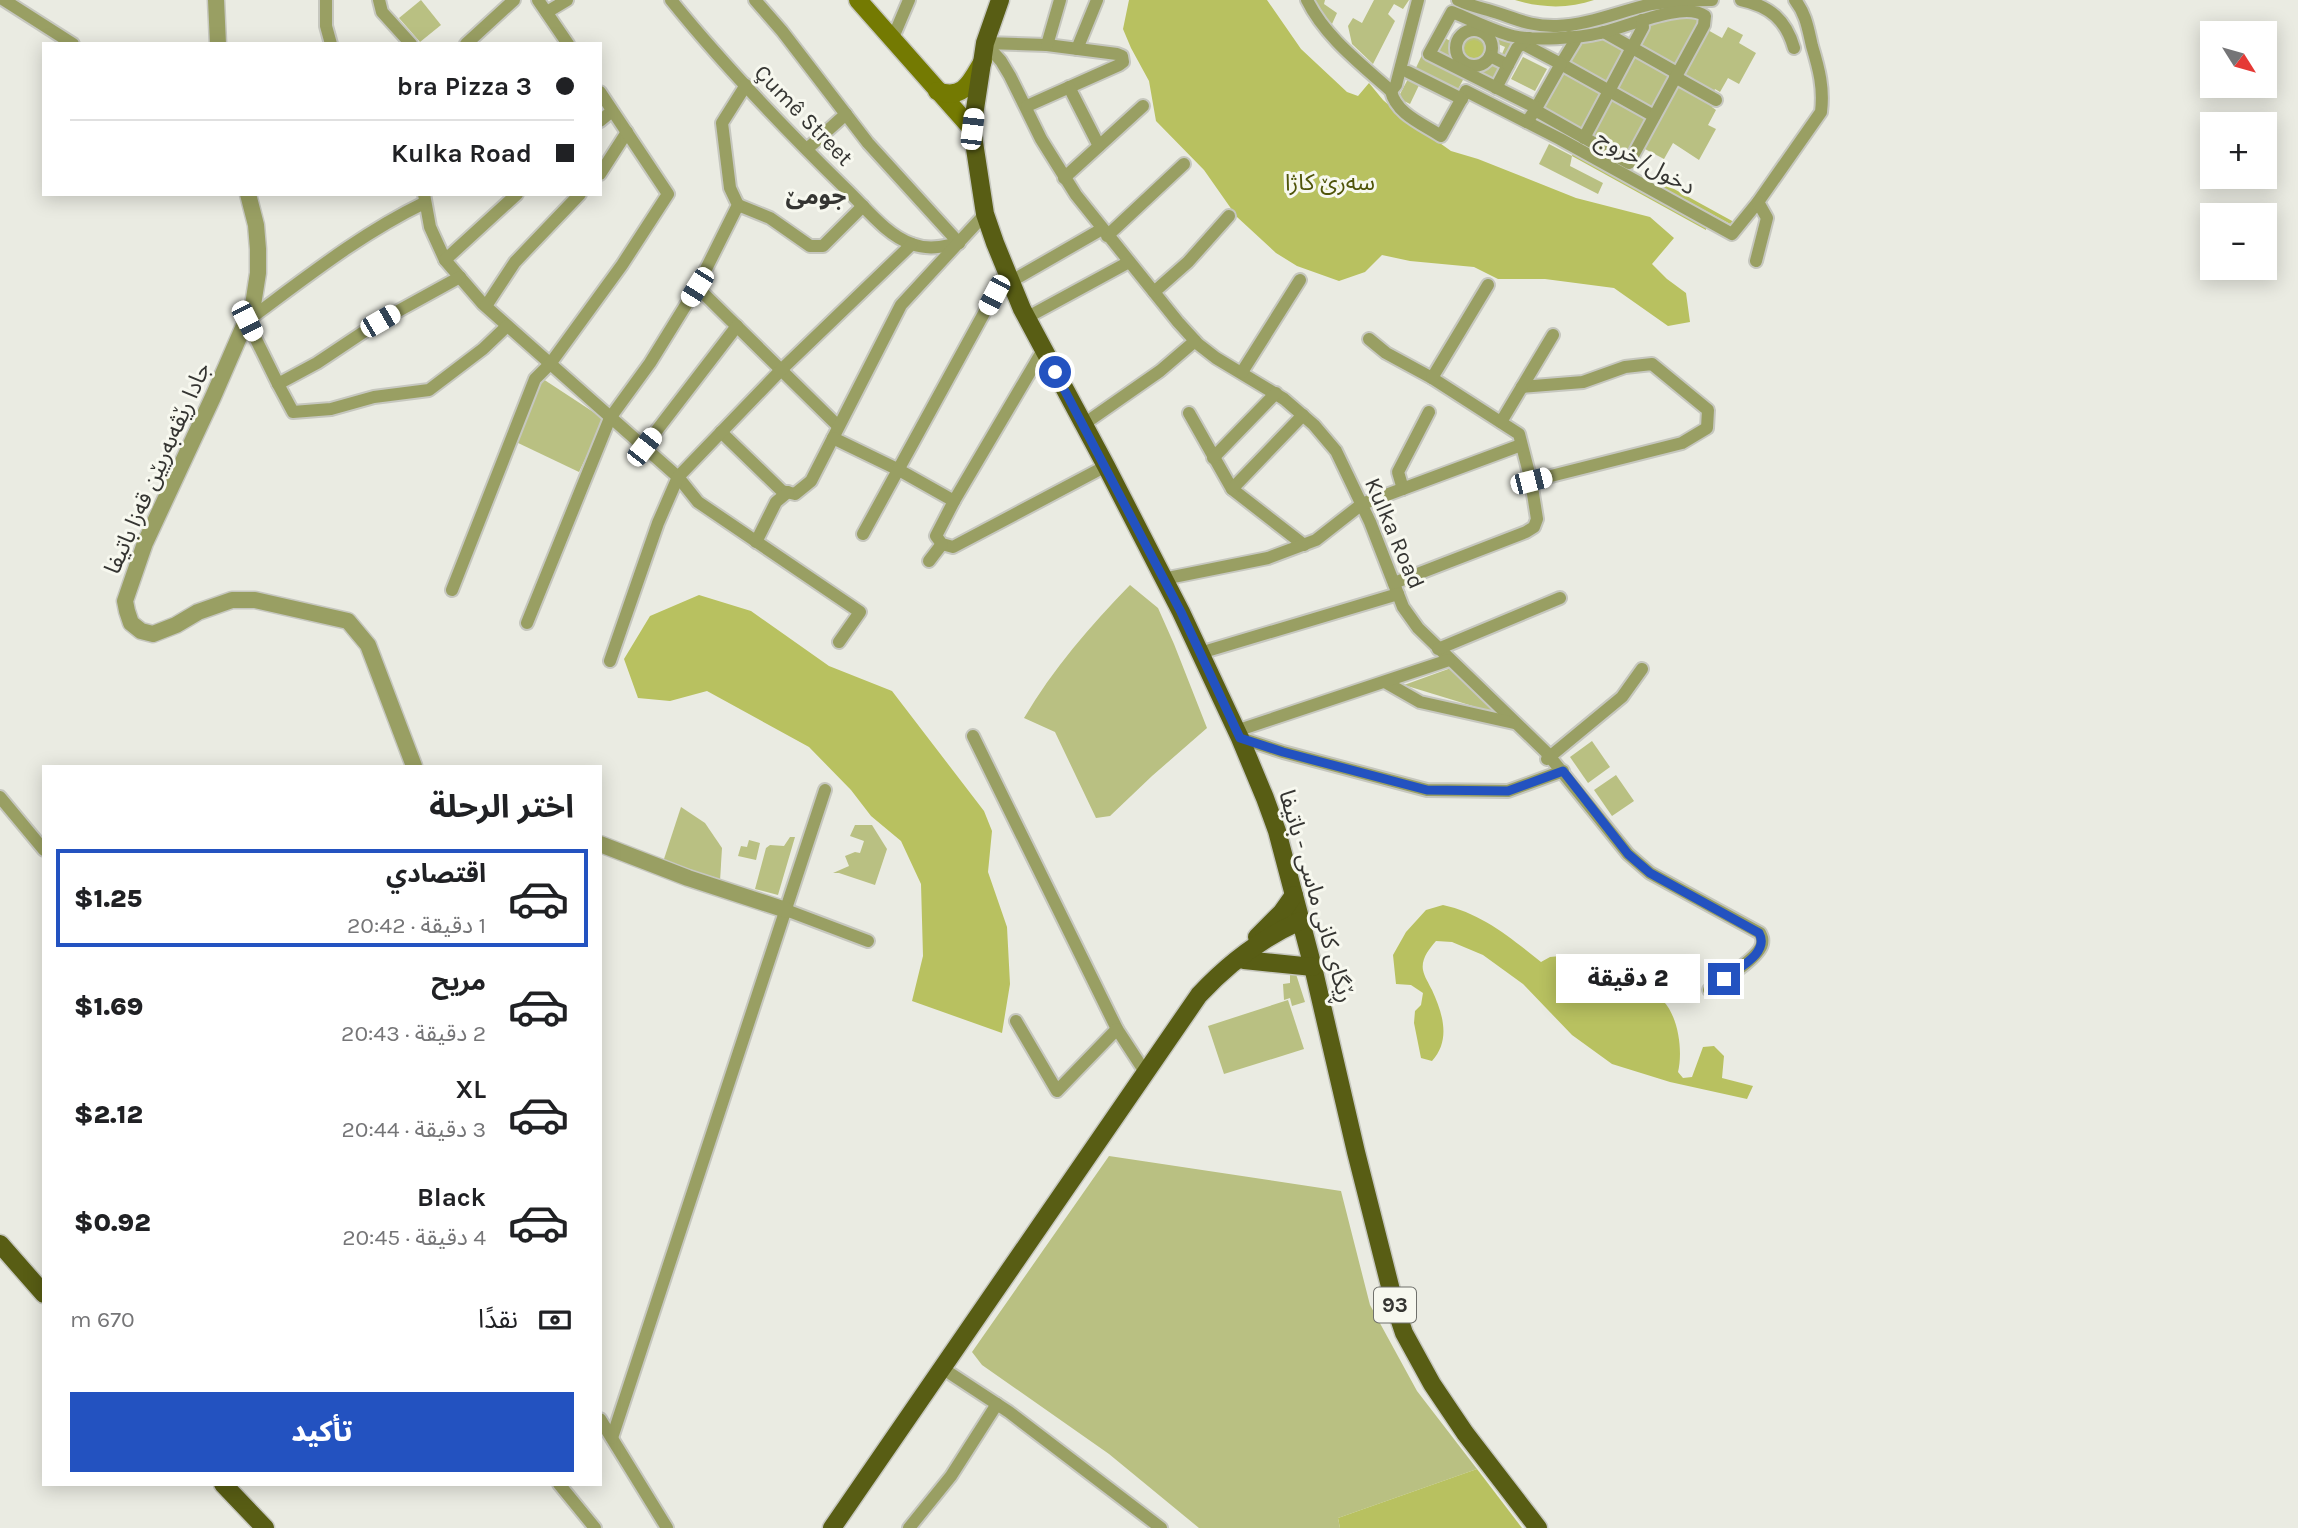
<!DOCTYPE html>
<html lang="ar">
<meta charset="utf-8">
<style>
:root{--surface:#fff;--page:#f2f2f2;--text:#202124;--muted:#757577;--line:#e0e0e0;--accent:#2352c0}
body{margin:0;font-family:Karla,"Noto Sans Arabic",sans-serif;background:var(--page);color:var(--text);direction:rtl;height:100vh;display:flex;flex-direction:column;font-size:26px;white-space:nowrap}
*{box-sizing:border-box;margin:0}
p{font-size:23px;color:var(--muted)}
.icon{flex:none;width:38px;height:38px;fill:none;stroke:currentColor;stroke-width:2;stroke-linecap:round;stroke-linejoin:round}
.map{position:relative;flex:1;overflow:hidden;direction:ltr}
.drawer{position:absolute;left:42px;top:765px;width:560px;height:721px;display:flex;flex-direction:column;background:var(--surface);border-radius:0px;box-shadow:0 4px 18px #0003;direction:rtl}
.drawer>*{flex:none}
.top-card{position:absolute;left:42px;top:42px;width:560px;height:154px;border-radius:0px;box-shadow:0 4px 18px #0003;direction:rtl;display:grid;align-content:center;height:154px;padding:0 28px;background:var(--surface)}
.needle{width:46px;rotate:127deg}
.buttons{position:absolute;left:2200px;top:21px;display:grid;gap:14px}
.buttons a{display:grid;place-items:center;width:77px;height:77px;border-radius:0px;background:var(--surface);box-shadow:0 4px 18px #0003;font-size:35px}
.end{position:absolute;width:32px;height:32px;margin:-16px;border:9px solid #2352c0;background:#fff;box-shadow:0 0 0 4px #fff}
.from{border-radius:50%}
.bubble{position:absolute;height:49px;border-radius:0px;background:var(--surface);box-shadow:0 4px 18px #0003;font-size:23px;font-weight:800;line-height:49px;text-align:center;direction:rtl}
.car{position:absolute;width:21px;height:42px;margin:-21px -10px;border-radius:9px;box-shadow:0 0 5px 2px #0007;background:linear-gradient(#fff 24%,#345 0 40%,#fff 0 76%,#345 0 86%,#fff 0)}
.top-card b{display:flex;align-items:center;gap:24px;height:66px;font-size:26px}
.top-card b+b{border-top:2px solid var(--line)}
.top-card i{width:18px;height:18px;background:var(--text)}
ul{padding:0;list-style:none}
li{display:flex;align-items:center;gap:21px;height:98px;margin:0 14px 10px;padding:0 14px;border:4px solid transparent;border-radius:0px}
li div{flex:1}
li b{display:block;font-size:26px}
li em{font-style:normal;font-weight:800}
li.selected{border-color:var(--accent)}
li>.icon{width:63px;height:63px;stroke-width:1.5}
h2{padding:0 28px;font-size:32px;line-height:84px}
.pay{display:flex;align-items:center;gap:18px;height:77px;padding:0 28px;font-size:26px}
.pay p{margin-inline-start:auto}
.primary-button{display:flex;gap:14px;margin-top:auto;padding:14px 28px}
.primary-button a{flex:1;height:80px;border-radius:0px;background:var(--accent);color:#fff;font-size:28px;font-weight:800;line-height:80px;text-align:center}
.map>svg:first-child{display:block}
.green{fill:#b9c082}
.forest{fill:#b8c160}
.water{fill:#bcc564}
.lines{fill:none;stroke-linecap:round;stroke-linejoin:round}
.minor-casing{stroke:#c6c7bf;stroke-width:16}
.tertiary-casing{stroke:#c6c7bf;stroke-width:19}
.secondary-casing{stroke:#c6c7bf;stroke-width:21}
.primary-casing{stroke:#c6c7bf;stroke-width:21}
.minor{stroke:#999f63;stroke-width:12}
.tertiary{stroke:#999f63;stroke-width:16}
.secondary{stroke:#747a02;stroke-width:18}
.primary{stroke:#585d14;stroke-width:18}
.route{stroke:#2352c0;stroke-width:9}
.labels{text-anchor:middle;stroke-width:6;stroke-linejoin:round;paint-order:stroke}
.shield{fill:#f7f8ef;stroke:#6f706b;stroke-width:2}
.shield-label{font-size:21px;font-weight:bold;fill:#353532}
.street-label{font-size:23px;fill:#353532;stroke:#f7f8ef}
.park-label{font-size:23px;fill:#4f5409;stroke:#f7f8ef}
.neighbourhood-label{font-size:24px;font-weight:bold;fill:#353532;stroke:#f7f8ef}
</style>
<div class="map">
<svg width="2298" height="1528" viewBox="0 0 2298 1528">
<rect width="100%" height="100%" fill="#eaebe2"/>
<!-- green -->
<g class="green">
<polygon points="421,0 441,25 420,42 399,18"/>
<polygon points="1314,0 1325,0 1324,4 1337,13 1332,24 1320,12"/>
<polygon points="1374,0 1409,0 1403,9 1394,4 1388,14 1395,21 1373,64 1352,44 1348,26 1353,18 1362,23"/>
<polygon points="1695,16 1699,19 1700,25 1677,66 1639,47 1637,43 1651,22 1663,18"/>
<polygon points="1728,27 1743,35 1739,43 1756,53 1739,84 1728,78 1720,92 1715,89 1713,94 1681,76 1706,29 1722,38"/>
<polygon points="1488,30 1515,43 1506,60 1494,54 1494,51 1502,54 1505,47 1498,44 1496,48 1487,32"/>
<circle cx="1474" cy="49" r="13"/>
<polygon points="1602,36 1623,48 1625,52 1609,82 1604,82 1569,64 1568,59 1582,39"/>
<polygon points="1443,37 1454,43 1453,52 1459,64 1436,54"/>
<polygon points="1422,55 1465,76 1456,93 1414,72"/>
<polygon points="1637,56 1669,74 1670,78 1654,107 1649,108 1618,90 1617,86 1633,58"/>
<polygon points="1523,57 1547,69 1535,91 1511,79"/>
<polygon points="1490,62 1503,67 1495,83 1470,68 1478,69"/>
<polygon points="1567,72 1598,88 1600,95 1583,129 1577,129 1545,111 1544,105 1562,74"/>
<polygon points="1410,75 1421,81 1410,104 1398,98"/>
<polygon points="1678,82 1712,101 1712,107 1716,110 1708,125 1716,129 1699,160 1673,143 1664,159 1643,148"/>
<polygon points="1614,98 1645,114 1647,120 1630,154 1624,155 1592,137 1609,100"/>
<polygon points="1549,144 1572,156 1570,166 1603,183 1598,194 1539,164"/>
<polygon points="543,379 604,419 579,472 516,442"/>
<path d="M1130 585 1158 608 1174 644 1207 728 1152 776 1110 816 1096 818 1055 732 1024 718C1053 669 1090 626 1130 585Z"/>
<polygon points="1451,668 1502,715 1404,685"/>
<polygon points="1592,741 1610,767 1588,783 1570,757"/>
<polygon points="1616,775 1634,801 1612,816 1594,790"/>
<polygon points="681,807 705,823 722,848 720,881 663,862"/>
<polygon points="855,825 872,825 887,849 875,885 839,873 833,873 849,866 845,856 855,852 860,853 864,841 850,836"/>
<polygon points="790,837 795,837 778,895 755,889 766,848 770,845 784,846"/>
<polygon points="749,840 760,843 756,860 738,856 741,846 747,847"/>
<polygon points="1290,974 1296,974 1305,1002 1292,1006 1290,998 1284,1000 1283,984 1290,983"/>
<polygon points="1288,1000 1304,1049 1224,1074 1208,1026"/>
<polygon points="1109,1156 1341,1191 1370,1305 1417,1391 1477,1469 1338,1518 1340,1528 1199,1528 1109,1454 982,1365 972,1352"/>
</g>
<!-- forest -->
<g class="forest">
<polygon points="1129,0 1267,0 1301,49 1347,92 1358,96 1369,83 1383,100 1399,114 1451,151 1478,159 1576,198 1650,217 1674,238 1652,264 1667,279 1686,293 1690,322 1668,326 1614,288 1545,279 1498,279 1474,267 1410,261 1382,255 1365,272 1339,281 1297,266 1276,253 1237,217 1204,170 1156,121 1149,81 1131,48 1123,29"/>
<path d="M1515 0H1594C1569 9 1540 8 1515 0Z"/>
<polygon points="1573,153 1706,228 1706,230 1572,156"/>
<polygon points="1654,178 1734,222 1732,225 1652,182"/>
<polygon points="699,595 751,611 829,666 892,691 984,811 992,831 988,872 1007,927 1010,984 1002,1033 912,1001 923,956 921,884 901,841 871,816 851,790 809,747 707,691 670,701 638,698 624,659 650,616"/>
<path d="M1443 905C1481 913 1511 938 1541 962L1550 957 1560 956 1561 966 1556 974 1588 999 1596 994C1621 1013 1624 986 1647 991 1677 998 1684 1048 1678 1072L1683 1078 1692 1077 1703 1047 1714 1046 1724 1056 1722 1078 1753 1086 1747 1099 1670 1082 1612 1064 1572 1035 1523 984 1483 955 1452 942 1436 941C1429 949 1421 959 1423 970 1424 976 1429 984 1432 990 1443 1014 1451 1040 1432 1061L1421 1058 1414 1023 1415 1011 1421 1005 1423 993 1411 985 1396 984 1393 955 1406 932 1426 910Z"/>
<polygon points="1477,1469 1522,1528 1340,1528 1338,1518"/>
</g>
<!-- water -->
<circle class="water" cx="1474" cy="49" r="9"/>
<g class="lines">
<defs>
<g id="minor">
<polyline points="4,0 73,44"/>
<polyline points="326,0 326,26 331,44"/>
<polyline points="379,0 382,12 411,44"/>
<polyline points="538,0 568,44"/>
<path d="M671 0C725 67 785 129 846 189 866 208 886 235 912 244 928 250 942 247 959 243"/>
<polyline points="755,0 782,31 868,143 959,243"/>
<path d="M1307 0C1325 37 1361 64 1391 91 1396 114 1423 124 1441 136L1466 91 1560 139 1732 234 1758 202 1821 112C1824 88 1819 69 1812 46 1808 29 1806 14 1795 0"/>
<path d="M1458 0C1468 5 1477 7 1488 10 1513 17 1529 27 1557 26 1589 25 1620 11 1652 4 1672 1 1692 0 1712 0"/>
<path d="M1741 0C1770 6 1786 20 1794 48"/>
<polyline points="547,12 567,0"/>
<circle cx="1474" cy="48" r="18"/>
<polyline points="1604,32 1677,73"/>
<polyline points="1569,37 1575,41 1561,64 1654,116"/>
<polyline points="892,40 909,0"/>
<path d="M985 43 1001 61 1010 76 1041 139 1076 195 1178 322 1198 344 1216 358 1284 399 1314 425 1336 451 1370 522 1403 607 1418 628 1546 752 1628 854 1650 873 1760 933C1762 937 1763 939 1762 944 1759 958 1721 981 1709 990"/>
<polyline points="985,43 1047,45 1117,54 1122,56 1123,62 1119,65 1027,106"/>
<polyline points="466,44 514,0"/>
<polyline points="1523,44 1561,64 1535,110"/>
<polyline points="1047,45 1060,0"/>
<polyline points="1077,49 1097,0"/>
<polyline points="1490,56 1508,65 1496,88"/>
<polyline points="1508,65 1517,48 1529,38"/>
<polyline points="1408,72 1462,99"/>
<polyline points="1675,77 1716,100"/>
<polyline points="1069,87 1099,146"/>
<polyline points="1391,91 1396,85 1418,0"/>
<polyline points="600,121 612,111"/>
<path d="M1527 122 1535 110 1629 163 1704 25 1705 16C1684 0 1625 28 1600 33 1579 38 1534 41 1513 36 1493 31 1472 20 1452 12L1429 54 1537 108"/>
<polyline points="1584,138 1643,27 1642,20"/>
<polyline points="807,149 846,114"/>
<polyline points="600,174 627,132"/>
<polyline points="1064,178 1143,106"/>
<polyline points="424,194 430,227 445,260 483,304 678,477 698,502 860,612 839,642"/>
<path d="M424 203C360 234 304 279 247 321L278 384 317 363 380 321 460 277"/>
<polyline points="738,205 770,218 810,246 823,246 863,206"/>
<polyline points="1107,236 1184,164"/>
<polyline points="445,260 517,194"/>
<polyline points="1756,261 1767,218 1758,202"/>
<polyline points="1010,282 1102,229"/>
<polyline points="697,287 838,426"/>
<polyline points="1154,292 1188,262 1229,216"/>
<polyline points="486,306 515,262 580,194"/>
<polyline points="1026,318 1129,262"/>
<polyline points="1369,339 1386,353 1432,378 1519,434 1531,481 1537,519 1534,527 1526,532 1394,583"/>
<polyline points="1043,350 954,501 936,536 942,544 953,547 1106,466"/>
<polyline points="1242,372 1300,280"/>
<polyline points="1432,378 1488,285"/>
<polyline points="278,384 293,412 331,409 374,397 429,390 483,349 507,326"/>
<polyline points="1522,387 1583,382 1625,367 1652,364 1708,410 1707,428 1682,443 1531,481"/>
<polyline points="1189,413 1232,489 1304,545"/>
<polyline points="1501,422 1553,335"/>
<polyline points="1084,424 1160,371 1195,341"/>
<polyline points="721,432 782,491 795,494 811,481 901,305 985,214"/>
<polyline points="833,438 899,470 954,501"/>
<polyline points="644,447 737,326"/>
<polyline points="1213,458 1276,393"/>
<polyline points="1232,489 1303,415"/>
<polyline points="1403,489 1398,472 1429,412"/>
<polyline points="863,534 1006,273"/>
<polyline points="756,542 776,502 788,492"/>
<polyline points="929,561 942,544"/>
<polyline points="1163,579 1268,558 1316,540 1362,504 1521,445"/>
<polyline points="452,590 535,379 550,364 622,265 668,194 600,92"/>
<polyline points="527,623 610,418 650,363 697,287 738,205 730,188 722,123 746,85"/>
<polyline points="1438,649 1560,598"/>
<polyline points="1200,653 1398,594"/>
<polyline points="610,661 658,523 678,477 781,370 912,244"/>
<polyline points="1385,682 1420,702 1514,723"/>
<polyline points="1236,731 1449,660"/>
<polyline points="973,736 1117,1029 1145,1072"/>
<polyline points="1240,738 1283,752 1427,790 1508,791 1563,771"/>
<polyline points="1547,759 1622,697 1642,669"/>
<polyline points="0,797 44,850"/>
<polyline points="786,910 868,941"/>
<polyline points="1016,1021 1057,1091 1117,1029"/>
<polyline points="942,1368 1009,1412 1161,1528"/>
<polyline points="600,1419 667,1528"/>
<polyline points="612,1438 825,790"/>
<polyline points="559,1484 595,1528"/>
<polyline points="909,1528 951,1476 997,1404"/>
</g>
<g id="tertiary">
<polyline points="216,0 218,44"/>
<polyline points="248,194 256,225 258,249 258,273 253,305 213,397 145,543 125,601 127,611 131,623 141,631 153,634 176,625 198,612 232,600 255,600 348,621 368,645 414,766"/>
<polyline points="600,844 688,878 786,910"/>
</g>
<g id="secondary">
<polyline points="858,0 972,129"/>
<path d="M937 91C964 101 971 81 983 61"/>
</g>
<g id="primary">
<polyline points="1000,0 985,43 972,129 985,214 995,243 1022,309 1106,466 1181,612 1240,738 1265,798 1277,831 1313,967 1356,1152 1395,1306 1404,1333 1432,1384 1465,1433 1538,1528"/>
<polyline points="1257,937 1282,912 1294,895"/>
<polyline points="1244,960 1313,967"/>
<polyline points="0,1244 44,1294"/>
<polyline points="223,1484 265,1528"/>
<path d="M832 1528 1199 995C1227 965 1262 938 1300 921"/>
</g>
</defs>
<!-- minor casing -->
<use href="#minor" class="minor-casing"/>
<!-- tertiary casing -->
<use href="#tertiary" class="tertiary-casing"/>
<!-- secondary casing -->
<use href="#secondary" class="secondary-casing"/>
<!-- primary casing -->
<use href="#primary" class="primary-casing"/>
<!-- minor -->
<use href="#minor" class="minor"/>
<!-- tertiary -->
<use href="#tertiary" class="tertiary"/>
<!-- secondary -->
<use href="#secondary" class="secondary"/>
<!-- primary -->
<use href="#primary" class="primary"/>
</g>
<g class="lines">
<!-- route -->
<path class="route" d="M1055 372 1181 612 1240 738 1283 752 1427 790 1508 791 1563 771 1628 854 1650 873 1759 933C1770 953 1738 968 1724 979"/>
</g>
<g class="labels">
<!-- shield labels -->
<rect class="shield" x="1374" y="1287.5" width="42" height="35" rx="5"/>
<g class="shield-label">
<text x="1395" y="1312">93</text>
</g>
<!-- street labels -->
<g class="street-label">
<text transform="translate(804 115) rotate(46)" y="8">Çumê Street</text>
<text transform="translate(1646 162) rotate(29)" y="8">دخول/خروج</text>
<text transform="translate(157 468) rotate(-66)" y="8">جادا رێڤه‌به‌ريێن قه‌زا باتيفا</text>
<text transform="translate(1395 533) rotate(67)" y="8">Kulka Road</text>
<text transform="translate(1317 896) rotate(74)" y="8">ڕێگای کانی ماسی - باتيفا</text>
</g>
<!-- park labels -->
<g class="park-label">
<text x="1330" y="190">سەرێ کاژا</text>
</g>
<!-- neighbourhood labels -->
<g class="neighbourhood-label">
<text x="816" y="204">جومێ</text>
</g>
</g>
</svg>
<div class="buttons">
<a><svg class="needle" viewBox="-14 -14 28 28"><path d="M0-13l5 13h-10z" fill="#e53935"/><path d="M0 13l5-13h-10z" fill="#757577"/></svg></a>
<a>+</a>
<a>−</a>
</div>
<i class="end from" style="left:1055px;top:372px"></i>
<i class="end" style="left:1724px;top:979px"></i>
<div class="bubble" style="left:1556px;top:954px;width:144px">2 دقيقة</div>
<i class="car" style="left:972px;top:129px;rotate:7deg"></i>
<i class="car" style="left:697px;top:287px;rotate:212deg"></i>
<i class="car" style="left:994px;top:295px;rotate:208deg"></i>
<i class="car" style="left:247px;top:321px;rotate:153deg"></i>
<i class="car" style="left:380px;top:321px;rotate:60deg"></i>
<i class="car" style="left:644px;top:447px;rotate:38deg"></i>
<i class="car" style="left:1531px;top:481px;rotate:76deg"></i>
<div class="top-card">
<b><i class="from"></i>3 bra Pizza</b>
<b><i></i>Kulka Road</b>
</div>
<section class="drawer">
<h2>اختر الرحلة</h2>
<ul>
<li class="selected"><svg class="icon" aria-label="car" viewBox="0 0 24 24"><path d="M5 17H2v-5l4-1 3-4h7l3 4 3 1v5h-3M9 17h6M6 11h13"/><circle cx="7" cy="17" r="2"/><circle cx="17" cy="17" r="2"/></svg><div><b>اقتصادي</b><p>1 دقيقة · 20:42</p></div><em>$1.25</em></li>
<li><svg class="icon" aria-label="car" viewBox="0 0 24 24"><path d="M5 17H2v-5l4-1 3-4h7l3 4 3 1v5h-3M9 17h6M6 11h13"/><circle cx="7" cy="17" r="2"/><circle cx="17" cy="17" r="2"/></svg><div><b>مريح</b><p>2 دقيقة · 20:43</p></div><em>$1.69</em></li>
<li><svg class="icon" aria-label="car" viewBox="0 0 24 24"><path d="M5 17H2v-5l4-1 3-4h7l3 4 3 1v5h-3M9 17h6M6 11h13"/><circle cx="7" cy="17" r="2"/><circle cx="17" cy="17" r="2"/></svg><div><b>XL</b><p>3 دقيقة · 20:44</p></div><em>$2.12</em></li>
<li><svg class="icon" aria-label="car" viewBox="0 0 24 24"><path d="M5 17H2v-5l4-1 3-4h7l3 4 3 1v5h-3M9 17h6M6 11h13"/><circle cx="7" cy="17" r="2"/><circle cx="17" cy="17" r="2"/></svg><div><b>Black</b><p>4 دقيقة · 20:45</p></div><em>$0.92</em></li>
</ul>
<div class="pay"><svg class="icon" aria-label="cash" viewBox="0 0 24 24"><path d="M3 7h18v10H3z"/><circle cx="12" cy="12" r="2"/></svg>نقدًا<p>670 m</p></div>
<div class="primary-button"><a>تأكيد</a></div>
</section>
</div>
